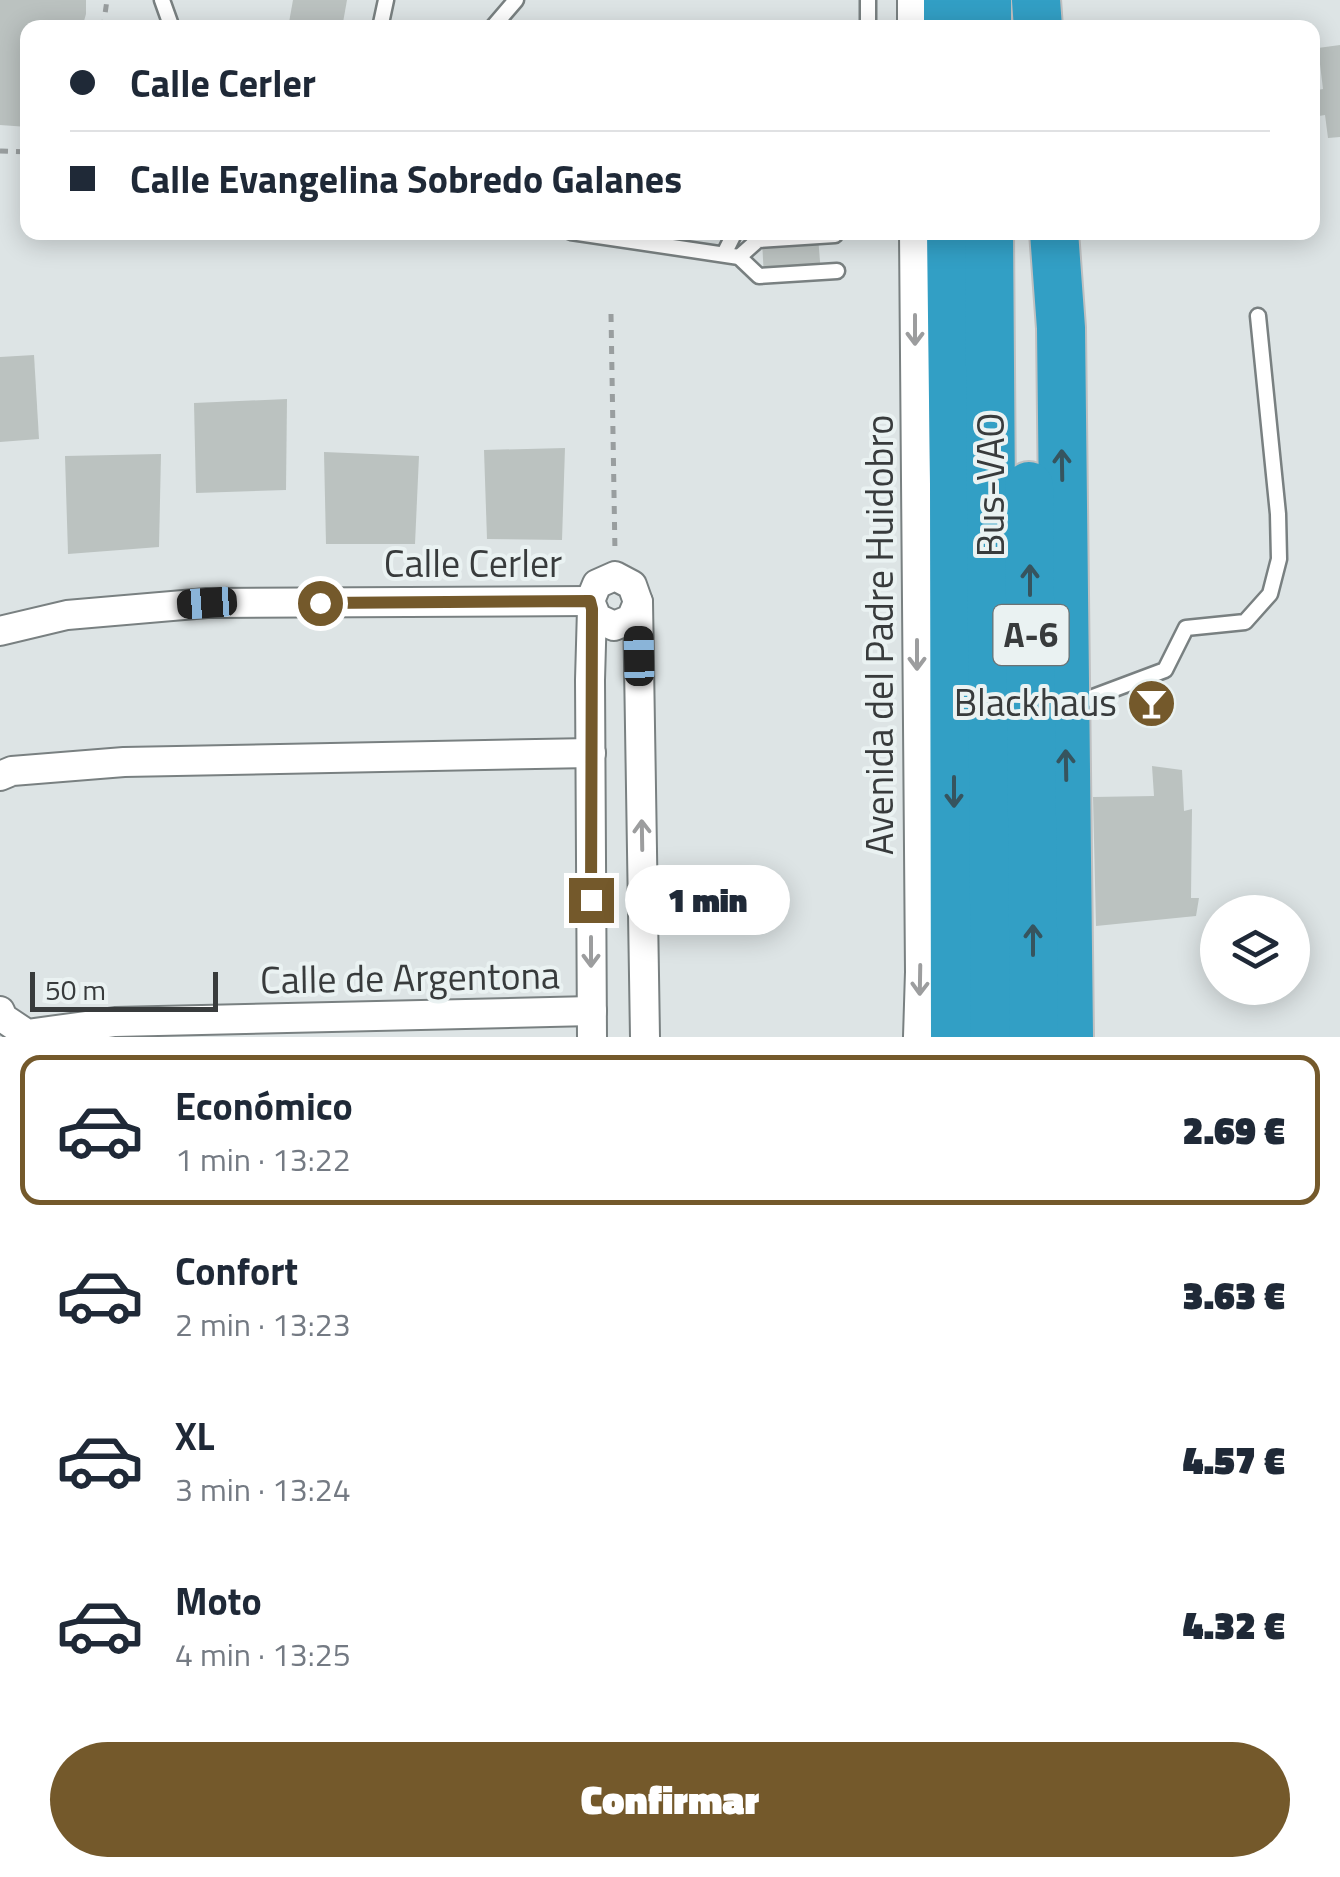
<!DOCTYPE html>
<html lang="es">
<meta charset="utf-8">
<style>
:root{--surface:#fff;--page:#f6f6f7;--text:#1f2937;--muted:#747a83;--line:#e0e1e3;--accent:#74592b}
body{margin:0;font-family:"Titillium Web",sans-serif;background:var(--page);color:var(--text);height:100vh;display:flex;flex-direction:column;font-size:38px;white-space:nowrap}
*{box-sizing:border-box;margin:0}
p{font-size:32px;color:var(--muted)}
.icon{flex:none;width:55px;height:55px;fill:none;stroke:currentColor;stroke-width:2;stroke-linecap:round;stroke-linejoin:round}
.map{position:relative;height:1037px;overflow:hidden}
.sheet{display:flex;flex-direction:column;background:var(--surface);flex:1}
.sheet>*{flex:none}
.hud{position:absolute;left:20px;top:20px;width:1300px;height:220px;border-radius:20px;box-shadow:0 5px 25px #0003;display:grid;align-content:center;height:220px;padding:0 50px;background:var(--surface)}
.tools{position:absolute;left:1200px;top:895px;display:grid;gap:20px}
.tools a{display:grid;place-items:center;width:110px;height:110px;border-radius:50%;background:var(--surface);box-shadow:0 5px 25px #0003;font-size:50px}
.scale{position:absolute;left:30px;bottom:25px;width:188px;box-sizing:border-box;padding-left:10px;border:5px solid #383b3c;border-top:0;font-size:28px;line-height:35px;white-space:nowrap;color:#383b3c;-webkit-text-stroke:8px #eaf2f2;paint-order:stroke}
.end{position:absolute;width:45px;height:45px;margin:-22px;border:12px solid #74592b;background:#fff;box-shadow:0 0 0 5px #fff}
.from{border-radius:50%}
.bubble{position:absolute;height:70px;border-radius:35px;background:var(--surface);box-shadow:0 5px 25px #0003;font-size:32px;font-weight:800;line-height:70px;text-align:center}
.car{position:absolute;width:30px;height:60px;margin:-30px -15px;border-radius:12px;box-shadow:0 0 8px 2px #0007;background:linear-gradient(#222 24%,#8ab4d8 0 40%,#222 0 76%,#8ab4d8 0 86%,#222 0)}
.hud b{display:flex;align-items:center;gap:35px;height:95px;font-size:38px}
.hud b+b{border-top:2px solid var(--line)}
.hud i{width:25px;height:25px;background:var(--text)}
ul{padding:18px 0 0;list-style:none}
li{display:flex;align-items:center;gap:30px;height:150px;margin:0 20px 15px;padding:0 30px;border:5px solid transparent;border-radius:20px}
li div{flex:1}
li b{display:block;font-size:38px}
li em{font-style:normal;font-weight:800}
li.on{border-color:var(--accent)}
li>.icon{width:90px;height:90px;stroke-width:1.5}
.primary-button{display:flex;gap:20px;margin-top:auto;padding:20px 50px}
.primary-button a{flex:1;height:115px;border-radius:60px;background:var(--accent);color:#fff;font-size:40px;font-weight:800;line-height:115px;text-align:center}
.map>svg:first-child{display:block}
.building{fill:#bbc2c0}
.lines{fill:none;stroke-linecap:round;stroke-linejoin:round}
.lane-casing{stroke:#798081;stroke-width:19}
.street-casing{stroke:#798081;stroke-width:32}
.highway-casing{stroke:#bfc0c1;stroke-width:52}
.path{stroke:#999e9f;stroke-width:5;stroke-dasharray:8 8;stroke-linecap:butt}
.lane{stroke:#fff;stroke-width:14}
.street{stroke:#fff;stroke-width:28}
.highway{stroke:#329fc5;stroke-width:48}
.oneway{stroke:#9c9d9e}
.oneway2{stroke:#36545e}
.route{stroke:#74592b;stroke-width:12}
.labels{text-anchor:middle;stroke-width:8;stroke-linejoin:round;paint-order:stroke}
.shield{fill:#eaf2f2;stroke:#6d7273;stroke-width:2.5}
.shield-label{font-size:35px;font-weight:bold;fill:#383b3c}
.street-label{font-size:38px;fill:#383b3c;stroke:#eaf2f2}
.poi-label{font-size:38px;fill:#383b3c;stroke:#eaf2f2;text-anchor:end}
</style>
<div class="map">
<svg width="1340" height="1037" viewBox="0 0 1340 1037">
<rect width="100%" height="100%" fill="#dde4e5"/>
<!-- building -->
<g class="building">
<polygon points="0,0 86,0 86,14 82,28 28,28 28,127 0,125"/>
<polygon points="293,0 347,0 342,28 288,28"/>
<polygon points="1340,45 1340,137 1328,138 1325,115 1313,117 1312,110 1312,91 1323,89 1318,48"/>
<polygon points="818,236 821,274 764,278 762,240"/>
<polygon points="34,355 39,439 0,442 0,357"/>
<polygon points="287,399 286,490 196,493 194,403"/>
<polygon points="565,448 562,540 487,539 484,450"/>
<polygon points="324,452 419,456 415,544 326,544"/>
<polygon points="161,454 159,547 68,554 65,456"/>
<polygon points="1152,766 1182,770 1184,811 1192,809 1191,898 1199,898 1196,916 1096,926 1093,797 1154,796"/>
</g>
<g class="lines">
<defs>
<g id="lane">
<polyline points="162,0 172,28"/>
<polyline points="868,0 868,28"/>
<polyline points="380,28 386,0"/>
<polyline points="492,28 516,0"/>
<polyline points="571,232 739,257 759,276 837,271"/>
<polyline points="724,254 735,232"/>
<polyline points="739,257 758,240 835,235"/>
<polyline points="1071,703 1077,703 1165,670 1186,628 1245,622 1270,594 1279,559 1278,514 1258,316"/>
</g>
<g id="street">
<polyline points="912,0 912,28"/>
<polyline points="914,232 920,972 918,1037"/>
<polygon points="615,576 632,585 638,602 631,619 614,626 597,618 590,601 597,584"/>
<polyline points="638,602 645,1037"/>
<polyline points="0,631 67,615 207,603 590,601"/>
<polyline points="0,776 12,771 124,762 591,753"/>
<polyline points="0,1011 3,1018 27,1034 115,1022 592,1011"/>
<polyline points="592,1037 590,680 592,609"/>
</g>
<g id="highway">
<polyline points="948,0 948,28"/>
<polyline points="987,0 987,28"/>
<polyline points="1036,0 1038,28"/>
<polyline points="951,232 954,484 955,1037"/>
<polyline points="989,232 995,1037"/>
<polyline points="1054,232 1061,328 1069,1037"/>
<polyline points="1029,486 1034,1037"/>
</g>
</defs>
<!-- lane casing -->
<use href="#lane" class="lane-casing"/>
<!-- street casing -->
<use href="#street" class="street-casing"/>
<!-- highway casing -->
<use href="#highway" class="highway-casing"/>
<!-- path -->
<g class="path">
<polyline points="103,28 107,0"/>
<polyline points="0,151 28,152"/>
<polyline points="611,314 615,553"/>
</g>
<!-- lane -->
<use href="#lane" class="lane"/>
<!-- street -->
<use href="#street" class="street"/>
<!-- highway -->
<use href="#highway" class="highway"/>
</g>
<!-- one-way arrows -->
<defs><path id="oneway-shaft" d="M-6 0H5M1.5-3L5.5 0L1.5 3" fill="none" stroke-width="1.6" stroke-linecap="round" stroke-linejoin="round" transform="scale(2.5)"/></defs>
<g class="oneway">
<use href="#oneway-shaft" transform="translate(915 330) rotate(90)"/>
<use href="#oneway-shaft" transform="translate(917 655) rotate(90)"/>
<use href="#oneway-shaft" transform="translate(642 835) rotate(-91)"/>
<use href="#oneway-shaft" transform="translate(591 952) rotate(90)"/>
<use href="#oneway-shaft" transform="translate(920 980) rotate(91)"/>
</g>
<g class="oneway2">
<use href="#oneway-shaft" transform="translate(1062 465) rotate(-91)"/>
<use href="#oneway-shaft" transform="translate(1030 580) rotate(-90)"/>
<use href="#oneway-shaft" transform="translate(1066 765) rotate(-91)"/>
<use href="#oneway-shaft" transform="translate(954 792) rotate(90)"/>
<use href="#oneway-shaft" transform="translate(1033 940) rotate(-90)"/>
</g>
<g class="lines">
<!-- route -->
<polyline class="route" points="320,603 590,601 592,609 591,900"/>
</g>
<!-- icons -->
<defs>
<symbol id="bar-disc" viewBox="-11 -11 22 22"><circle r="9.5" fill="#74592b" stroke="#eaf2f2"/><path d="M-6-5H6L.8 .8V4.5H3.5V6h-7V4.5H-.8V.8Z" fill="#fff"/></symbol>
</defs>
<g fill-rule="evenodd">
<use href="#bar-disc" x="1124" y="676" width="55" height="55"/>
</g>
<g class="labels">
<!-- shield labels -->
<rect class="shield" x="993.5" y="605" width="75" height="60" rx="8"/>
<g class="shield-label">
<text x="1031" y="647">A-6</text>
</g>
<!-- street labels -->
<g class="street-label">
<text transform="translate(991 485) rotate(-90)" y="13">Bus-VAO</text>
<text x="473" y="577">Calle Cerler</text>
<text transform="translate(880 635) rotate(-90)" y="13">Avenida del Padre Huidobro</text>
<text transform="translate(410 978) rotate(-1)" y="13">Calle de Argentona</text>
</g>
<!-- poi labels -->
<g class="poi-label">
<text x="1117" y="716">Blackhaus</text>
</g>
</g>
</svg>
<div class="tools">
<a><svg class="icon" aria-label="layers" viewBox="0 0 24 24"><path d="M12 4l9 5-9 5-9-5zM3 14l9 5 9-5"/></svg></a>
</div>
<div class="scale">50 m</div>
<i class="end from" style="left:320px;top:603px"></i>
<i class="end" style="left:591px;top:900px"></i>
<div class="bubble" style="left:625px;top:865px;width:165px">1 min</div>
<i class="car" style="left:207px;top:603px;rotate:266deg"></i>
<i class="car" style="left:639px;top:656px;rotate:359deg"></i>
<div class="hud">
<b><i class="from"></i>Calle Cerler</b>
<b><i></i>Calle Evangelina Sobredo Galanes</b>
</div>
</div>
<section class="sheet">
<ul>
<li class="on"><svg class="icon" aria-label="car" viewBox="0 0 24 24"><path d="M5 17H2v-5l4-1 3-4h7l3 4 3 1v5h-3M9 17h6M6 11h13"/><circle cx="7" cy="17" r="2"/><circle cx="17" cy="17" r="2"/></svg><div><b>Económico</b><p>1 min · 13:22</p></div><em>2.69 €</em></li>
<li><svg class="icon" aria-label="car" viewBox="0 0 24 24"><path d="M5 17H2v-5l4-1 3-4h7l3 4 3 1v5h-3M9 17h6M6 11h13"/><circle cx="7" cy="17" r="2"/><circle cx="17" cy="17" r="2"/></svg><div><b>Confort</b><p>2 min · 13:23</p></div><em>3.63 €</em></li>
<li><svg class="icon" aria-label="car" viewBox="0 0 24 24"><path d="M5 17H2v-5l4-1 3-4h7l3 4 3 1v5h-3M9 17h6M6 11h13"/><circle cx="7" cy="17" r="2"/><circle cx="17" cy="17" r="2"/></svg><div><b>XL</b><p>3 min · 13:24</p></div><em>4.57 €</em></li>
<li><svg class="icon" aria-label="car" viewBox="0 0 24 24"><path d="M5 17H2v-5l4-1 3-4h7l3 4 3 1v5h-3M9 17h6M6 11h13"/><circle cx="7" cy="17" r="2"/><circle cx="17" cy="17" r="2"/></svg><div><b>Moto</b><p>4 min · 13:25</p></div><em>4.32 €</em></li>
</ul>
<div class="primary-button"><a>Confirmar</a></div>
</section>
